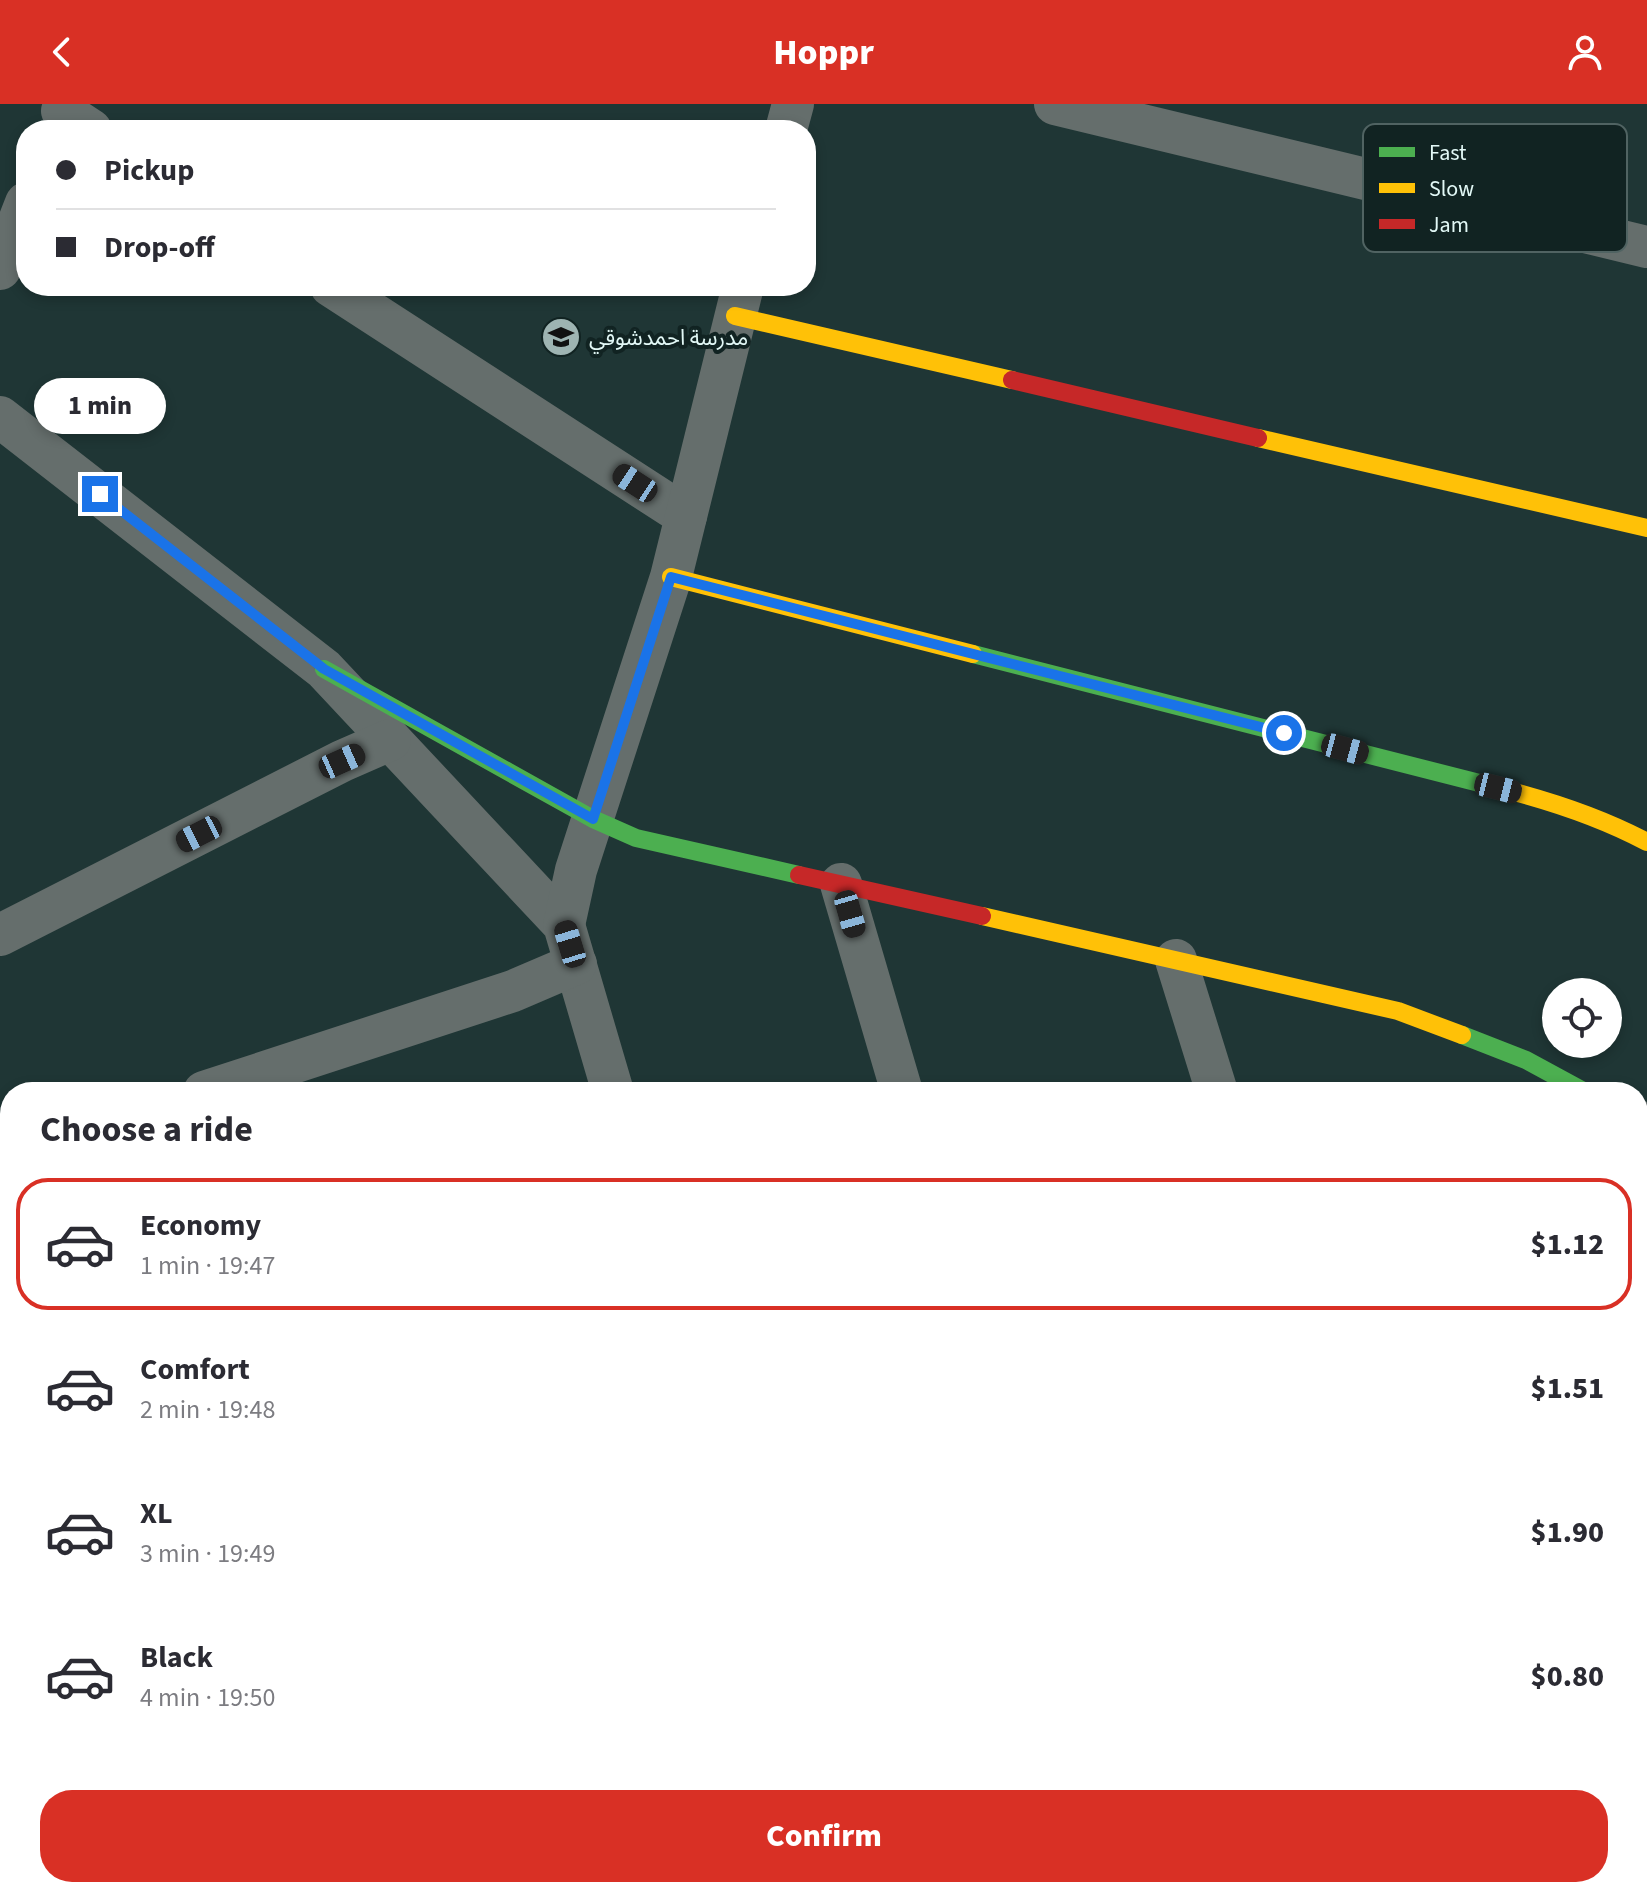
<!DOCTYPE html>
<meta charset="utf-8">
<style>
:root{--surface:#fff;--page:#f2f2f3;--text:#2b2b33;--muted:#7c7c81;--line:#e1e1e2;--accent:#d93025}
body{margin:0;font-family:"Source Sans 3","Noto Sans Arabic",sans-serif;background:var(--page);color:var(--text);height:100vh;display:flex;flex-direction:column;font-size:30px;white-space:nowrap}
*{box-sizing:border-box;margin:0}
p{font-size:26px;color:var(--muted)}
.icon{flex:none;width:44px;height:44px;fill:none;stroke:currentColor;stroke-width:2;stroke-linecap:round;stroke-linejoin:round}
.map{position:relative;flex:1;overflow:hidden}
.drawer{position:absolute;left:0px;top:978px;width:1648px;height:816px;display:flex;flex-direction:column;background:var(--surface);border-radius:32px 32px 0 0;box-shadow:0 4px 12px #0003}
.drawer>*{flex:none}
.top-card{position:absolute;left:16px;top:16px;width:800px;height:176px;border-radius:32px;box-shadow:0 4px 12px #0003;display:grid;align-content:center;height:176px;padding:0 40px;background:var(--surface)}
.controls{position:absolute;left:1542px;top:874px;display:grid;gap:16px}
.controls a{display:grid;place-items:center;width:80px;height:80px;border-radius:50%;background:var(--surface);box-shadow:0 4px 12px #0003;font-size:40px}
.end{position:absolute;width:36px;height:36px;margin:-18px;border:10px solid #1a73e8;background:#fff;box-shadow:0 0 0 4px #fff}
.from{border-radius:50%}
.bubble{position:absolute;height:56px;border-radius:28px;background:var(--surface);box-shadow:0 4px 12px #0003;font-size:26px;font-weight:800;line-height:56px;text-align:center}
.car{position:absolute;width:24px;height:48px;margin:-24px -12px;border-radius:10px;box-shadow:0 0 6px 2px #0007;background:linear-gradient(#222 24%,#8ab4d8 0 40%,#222 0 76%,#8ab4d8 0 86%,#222 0)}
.top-card b{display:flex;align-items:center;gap:28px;height:76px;font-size:30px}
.top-card b+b{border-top:2px solid var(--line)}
.top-card i{width:20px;height:20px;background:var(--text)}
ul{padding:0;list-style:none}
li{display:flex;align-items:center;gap:24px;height:132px;margin:0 16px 12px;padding:0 24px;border:4px solid transparent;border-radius:32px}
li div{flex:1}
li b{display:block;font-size:30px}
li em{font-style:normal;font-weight:800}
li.selected{border-color:var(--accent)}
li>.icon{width:72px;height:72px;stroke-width:1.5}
h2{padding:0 40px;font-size:36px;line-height:96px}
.button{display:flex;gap:16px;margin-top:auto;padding:16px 40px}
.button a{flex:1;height:92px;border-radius:32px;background:var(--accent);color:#fff;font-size:32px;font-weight:800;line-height:92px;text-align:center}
header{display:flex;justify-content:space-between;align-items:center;height:104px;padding:0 40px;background:var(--accent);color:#fff;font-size:36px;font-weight:800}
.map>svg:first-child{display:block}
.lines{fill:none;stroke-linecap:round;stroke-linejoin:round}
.street{stroke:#656e6c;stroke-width:42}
.fast{stroke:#4caf50;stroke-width:18}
.slow{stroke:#ffc107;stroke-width:18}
.jam{stroke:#c62828;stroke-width:18}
.route{stroke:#1a73e8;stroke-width:10}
.labels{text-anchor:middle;stroke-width:8;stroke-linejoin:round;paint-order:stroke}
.poi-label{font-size:22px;fill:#e2f8f6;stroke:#112322;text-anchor:start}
.key{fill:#112322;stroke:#506362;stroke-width:2}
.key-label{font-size:22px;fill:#e2f8f6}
</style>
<header><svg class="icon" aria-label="back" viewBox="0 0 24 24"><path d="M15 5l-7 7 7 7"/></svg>Hoppr<svg class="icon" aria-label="person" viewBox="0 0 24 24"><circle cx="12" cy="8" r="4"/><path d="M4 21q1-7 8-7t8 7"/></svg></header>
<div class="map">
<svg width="1647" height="1794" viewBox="0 0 1647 1794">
<rect width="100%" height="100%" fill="#1f3635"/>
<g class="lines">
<!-- street -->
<g class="street">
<polyline points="1055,0 1647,143"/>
<polyline points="62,7 91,26"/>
<polyline points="786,26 793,0"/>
<polyline points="0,165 26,99"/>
<polyline points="331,182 686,412"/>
<polyline points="0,313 324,565 564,821 613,988"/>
<polyline points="841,780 902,988"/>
<polyline points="564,821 576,766 671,473 743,182"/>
<polyline points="0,831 342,657 390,636"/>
<polyline points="1176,856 1217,988"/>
<polyline points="204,988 513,887 576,860"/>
<polyline points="1638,1017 1647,1022"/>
<polyline points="0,1055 10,1052"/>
<polyline points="1638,1176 1647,1171"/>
<polyline points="0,1278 10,1275"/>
<polyline points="0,1396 10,1394"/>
<polyline points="1638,1412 1647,1409"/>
<polyline points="1638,1748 1647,1750"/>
<polyline points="0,1752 10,1750"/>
<polyline points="695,1784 699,1794"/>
<polyline points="856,1784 859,1794"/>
<polyline points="1551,1784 1552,1794"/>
</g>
<!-- fast -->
<g class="fast">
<polyline points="973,550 1495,683"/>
<polyline points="324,565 593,715 636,734 799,771"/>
<polyline points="1462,931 1526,956 1585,988"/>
<polyline points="157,1784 163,1794"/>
</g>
<!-- slow -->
<g class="slow">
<polyline points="735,212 1012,276"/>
<polyline points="1258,334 1647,424"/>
<polyline points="671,473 973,550"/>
<path d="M1495 683C1548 696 1598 712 1647 738"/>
<polyline points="982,812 1398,907 1462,931"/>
<polyline points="0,1550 10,1565"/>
<polyline points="0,1659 10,1673"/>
<polyline points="86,1784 92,1794"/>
</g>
<!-- jam -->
<g class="jam">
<polyline points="1012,276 1258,334"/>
<polyline points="799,771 982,812"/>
</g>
</g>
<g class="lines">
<!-- route -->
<polyline class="route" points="100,390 324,565 593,715 671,473 1284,629"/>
</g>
<!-- icons -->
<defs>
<symbol id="school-disc" viewBox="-11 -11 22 22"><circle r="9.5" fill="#9eb4b2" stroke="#112322"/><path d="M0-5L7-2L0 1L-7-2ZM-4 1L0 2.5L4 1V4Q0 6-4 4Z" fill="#111"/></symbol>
</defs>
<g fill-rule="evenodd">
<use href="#school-disc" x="539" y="211" width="44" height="44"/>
</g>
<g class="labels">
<!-- poi labels -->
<g class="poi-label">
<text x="589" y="241">مدرسة احمدشوقي</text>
</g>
</g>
<!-- legend -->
<rect x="1363" y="20" width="264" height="128" rx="12" class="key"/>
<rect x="1379" y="43" width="36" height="10" fill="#4caf50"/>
<rect x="1379" y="79" width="36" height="10" fill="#ffc107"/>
<rect x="1379" y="115" width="36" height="10" fill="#c62828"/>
<g class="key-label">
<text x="1429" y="56">Fast</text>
<text x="1429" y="92">Slow</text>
<text x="1429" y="128">Jam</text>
</g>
</svg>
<div class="controls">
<a><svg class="icon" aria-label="locate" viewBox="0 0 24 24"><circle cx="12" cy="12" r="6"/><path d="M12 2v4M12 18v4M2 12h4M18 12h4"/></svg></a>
</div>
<i class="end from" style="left:1284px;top:629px"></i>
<i class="end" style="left:100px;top:390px"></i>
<div class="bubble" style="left:34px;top:274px;width:132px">1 min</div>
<i class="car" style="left:635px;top:379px;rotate:303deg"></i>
<i class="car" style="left:1345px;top:645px;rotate:105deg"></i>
<i class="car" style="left:342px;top:657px;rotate:66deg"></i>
<i class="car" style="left:1498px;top:684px;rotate:104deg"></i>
<i class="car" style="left:199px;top:730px;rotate:243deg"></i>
<i class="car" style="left:850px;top:810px;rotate:164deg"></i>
<i class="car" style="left:570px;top:840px;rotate:343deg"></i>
<div class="top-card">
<b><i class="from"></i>Pickup</b>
<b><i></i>Drop-off</b>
</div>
<section class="drawer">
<h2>Choose a ride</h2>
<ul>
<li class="selected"><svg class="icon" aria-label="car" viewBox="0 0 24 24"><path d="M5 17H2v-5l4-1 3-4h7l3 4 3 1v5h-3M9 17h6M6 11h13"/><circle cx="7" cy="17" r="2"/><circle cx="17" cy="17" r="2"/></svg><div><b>Economy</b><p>1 min · 19:47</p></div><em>$1.12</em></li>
<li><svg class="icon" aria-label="car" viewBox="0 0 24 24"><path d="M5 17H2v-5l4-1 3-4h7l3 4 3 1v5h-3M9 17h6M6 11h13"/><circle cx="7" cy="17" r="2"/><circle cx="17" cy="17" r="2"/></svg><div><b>Comfort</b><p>2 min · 19:48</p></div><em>$1.51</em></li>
<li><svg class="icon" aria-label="car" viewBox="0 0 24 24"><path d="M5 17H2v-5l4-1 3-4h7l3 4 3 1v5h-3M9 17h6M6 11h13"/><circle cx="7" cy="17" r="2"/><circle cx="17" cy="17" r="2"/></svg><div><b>XL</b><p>3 min · 19:49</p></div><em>$1.90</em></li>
<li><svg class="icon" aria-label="car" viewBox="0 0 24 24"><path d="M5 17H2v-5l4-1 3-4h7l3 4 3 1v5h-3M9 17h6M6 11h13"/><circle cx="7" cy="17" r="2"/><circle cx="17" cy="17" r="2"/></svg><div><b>Black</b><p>4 min · 19:50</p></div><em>$0.80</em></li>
</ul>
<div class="button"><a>Confirm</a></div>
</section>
</div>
